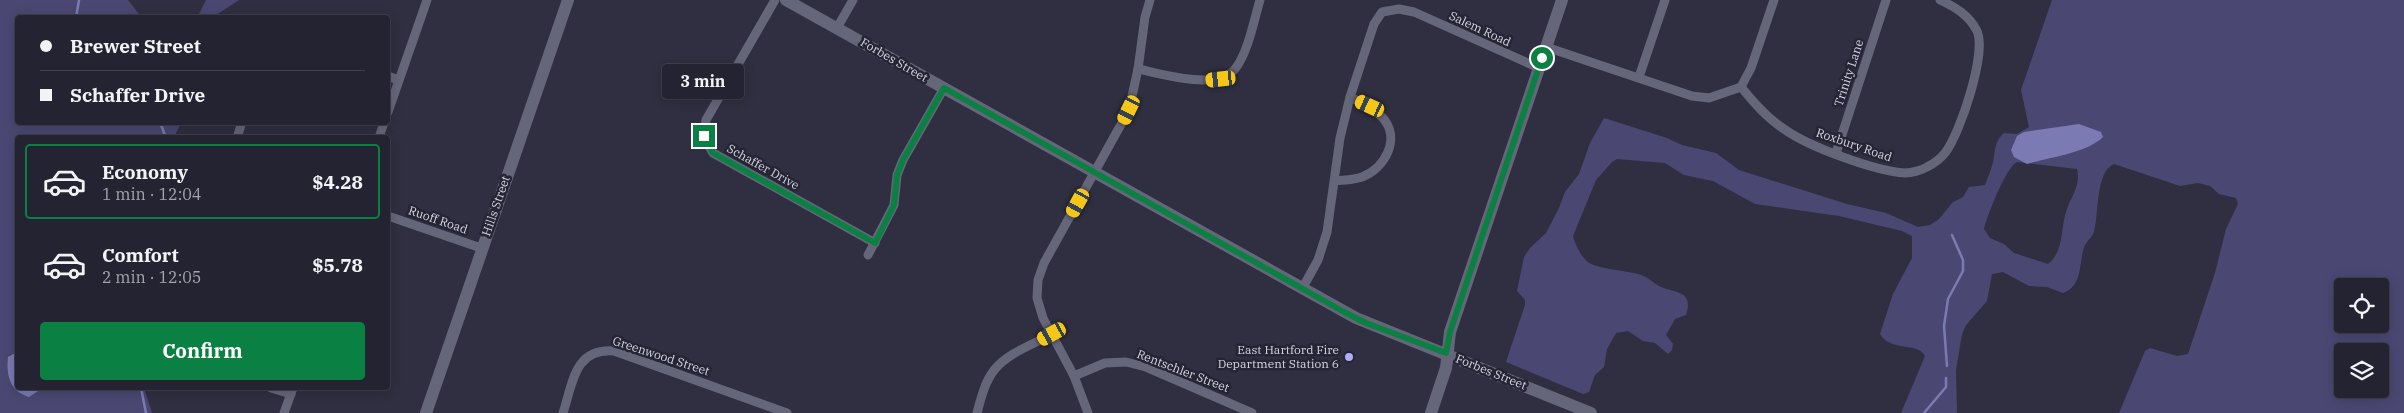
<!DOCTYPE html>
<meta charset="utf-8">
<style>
:root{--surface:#232331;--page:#2b2b39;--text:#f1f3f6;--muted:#a3a4ab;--line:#40404d;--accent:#0b8043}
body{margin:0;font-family:"IBM Plex Serif",serif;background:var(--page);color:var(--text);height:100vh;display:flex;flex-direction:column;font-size:19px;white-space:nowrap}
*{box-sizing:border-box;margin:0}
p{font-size:16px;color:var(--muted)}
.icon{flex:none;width:28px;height:28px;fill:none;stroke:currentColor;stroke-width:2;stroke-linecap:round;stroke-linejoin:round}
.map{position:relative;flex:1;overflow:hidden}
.drawer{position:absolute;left:15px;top:135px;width:375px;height:255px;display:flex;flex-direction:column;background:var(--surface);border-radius:5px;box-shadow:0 2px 12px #0003,0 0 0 1px var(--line)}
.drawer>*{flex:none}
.top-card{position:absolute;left:15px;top:15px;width:375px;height:110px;border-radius:5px;box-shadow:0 2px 12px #0003,0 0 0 1px var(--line);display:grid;align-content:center;height:110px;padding:0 25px;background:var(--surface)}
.buttons{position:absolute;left:2334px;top:278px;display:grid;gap:10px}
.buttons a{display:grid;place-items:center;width:55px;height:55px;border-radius:5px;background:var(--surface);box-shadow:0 2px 12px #0003,0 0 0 1px var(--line);font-size:25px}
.end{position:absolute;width:22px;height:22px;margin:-11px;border:6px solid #0b8043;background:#fff;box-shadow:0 0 0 2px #fff}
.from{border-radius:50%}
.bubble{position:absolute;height:35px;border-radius:5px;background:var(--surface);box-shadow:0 2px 12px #0003,0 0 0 1px var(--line);font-size:16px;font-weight:700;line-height:35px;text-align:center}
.car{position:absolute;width:15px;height:30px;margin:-15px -8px;border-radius:6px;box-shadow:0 0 4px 1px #0007;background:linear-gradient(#f5c518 24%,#345 0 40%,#f5c518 0 76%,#345 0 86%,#f5c518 0)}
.top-card b{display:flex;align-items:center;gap:18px;height:48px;font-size:19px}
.top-card b+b{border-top:1px solid var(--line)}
.top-card i{width:12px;height:12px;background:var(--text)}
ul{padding:9px 0 0;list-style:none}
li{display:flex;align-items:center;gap:15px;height:75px;margin:0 10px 8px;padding:0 15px;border:2px solid transparent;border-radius:5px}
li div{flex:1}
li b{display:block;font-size:19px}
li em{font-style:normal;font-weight:700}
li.active{border-color:var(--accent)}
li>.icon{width:45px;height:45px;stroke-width:1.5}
.action{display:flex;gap:10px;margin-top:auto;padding:10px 25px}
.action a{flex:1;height:58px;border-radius:5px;background:var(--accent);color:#fff;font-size:20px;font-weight:700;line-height:58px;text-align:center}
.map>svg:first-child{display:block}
.green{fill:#4a4872;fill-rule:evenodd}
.water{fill:#7b7ab2}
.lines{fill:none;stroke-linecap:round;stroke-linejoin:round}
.stream{stroke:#7b7ab2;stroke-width:2.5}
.street{stroke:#66667b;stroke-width:9}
.secondary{stroke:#66667b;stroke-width:12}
.route{stroke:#0b8043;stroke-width:6}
.poi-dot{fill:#afaefa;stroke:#252536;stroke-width:2}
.labels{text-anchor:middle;stroke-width:5;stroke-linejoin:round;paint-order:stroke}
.street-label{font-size:12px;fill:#d4d5e1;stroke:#252536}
.poi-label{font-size:12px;fill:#d4d5e1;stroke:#252536;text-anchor:end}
</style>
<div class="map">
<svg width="2404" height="413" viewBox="0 0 2404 413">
<rect width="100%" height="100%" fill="#2f2f41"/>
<!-- green -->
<g class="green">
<polygon points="0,0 128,0 141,17 18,18 18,122 181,123 174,137 18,138 18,388 144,388 152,413 0,413"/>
<polygon points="206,0 239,0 213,17 195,17 199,14"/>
<path d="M2052 0H2404V413H2119L2145 351 2150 348 2177 356 2188 354 2215 273 2226 229 2238 204 2236 198 2219 194 2210 186 2198 183 2180 186 2114 164C2095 172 2099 215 2094 232 2092 237 2088 240 2085 245 2078 261 2084 286 2063 293L2047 287 2029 286 2003 272 1992 274 1987 301 1966 325 1962 334 1956 370 1957 413H1901L1925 356C1917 341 1892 353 1880 334L1893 294 1912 258V236L1902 231 1839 216 1755 204 1713 181 1684 175 1665 163 1617 159 1612 162 1596 180 1573 236C1575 244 1581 257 1588 262 1600 270 1626 270 1641 275 1648 277 1653 283 1661 287 1676 293 1694 291 1686 315L1675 319 1666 335 1673 344 1672 350 1668 354 1655 343 1643 341 1628 331 1616 333 1607 349 1604 367 1595 375 1589 392 1583 394 1506 362 1525 305V300L1517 291 1524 257 1530 248 1546 233 1559 208 1565 192 1579 174 1590 143 1604 118 1667 138 1682 145 1716 153 1739 170 1847 204 1886 213 1918 227 1930 225 1939 219 1953 202 1963 197 1969 187 1985 185C1987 179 1990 173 1992 166 1996 154 1993 142 2004 133L2017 134 2029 127 2021 90ZM2017 162 2077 169C2081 185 2072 195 2067 209 2060 227 2065 251 2048 264L2014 253 2004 244 1990 238 1984 229C1987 216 2006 167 2017 162ZM2342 286H2380V324H2342ZM2342 351H2380V389H2342Z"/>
</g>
<!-- water -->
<g class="water">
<path d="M2079 124 2101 132 2103 137C2087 153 2050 157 2027 164L2014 157 2011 150 2017 136 2024 132Z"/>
<path d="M17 352 18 388H43L29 397C10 391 6 376 8 357Z"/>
</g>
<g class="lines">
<!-- stream -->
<g class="stream">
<polyline points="76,18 79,0"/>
<polyline points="160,122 166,138"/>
<polyline points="1947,366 1944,326 1948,299 1963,271 1963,260 1952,235"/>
<polyline points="141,388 146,413"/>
<polyline points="1924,413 1946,387 1946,378"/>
</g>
<!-- street -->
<g class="street">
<polyline points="775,0 706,120 703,136 713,153 875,243"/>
<polyline points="837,28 853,0"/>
<path d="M1546 47 1692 96 1709 98 1741 87C1754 103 1767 118 1784 129 1809 147 1875 171 1905 173 1912 173 1922 170 1927 167 1933 164 1941 158 1945 153 1960 134 1987 53 1977 31 1969 15 1955 7 1940 0"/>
<path d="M1138 69C1163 74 1217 91 1235 69 1248 53 1254 20 1260 0"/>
<polyline points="388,76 398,80"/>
<polyline points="1639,77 1665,0"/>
<polyline points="1741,87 1751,68 1774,0"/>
<polyline points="388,112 427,0"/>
<polyline points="237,138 242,122"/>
<polyline points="379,138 384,122"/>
<polyline points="1836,153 1886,0"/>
<path d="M1335 181C1343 180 1354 180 1362 177 1385 168 1401 139 1383 118 1374 108 1362 103 1350 97"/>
<polyline points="388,216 481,248"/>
<polyline points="868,255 894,205 897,175 903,160 944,88"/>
<polyline points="1302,289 1318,260 1327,232 1340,138 1350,97 1374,24 1382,12 1399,9 1414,12 1539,68"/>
<polyline points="1074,376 1105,363 1126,362 1146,367 1252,413"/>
<polyline points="271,388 291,394"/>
<polyline points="284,413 293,388"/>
<path d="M563 413C573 383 574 348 614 351L787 413"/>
<path d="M977 413C981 398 985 381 995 369 1008 353 1034 344 1052 334"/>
<polyline points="1088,413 1074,376 1043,318 1037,298 1038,280 1044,263 1129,110 1138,69 1145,17 1150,0"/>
</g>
<!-- secondary -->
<g class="secondary">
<polyline points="786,0 1356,318 1591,413"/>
<polyline points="426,413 568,0"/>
<polyline points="1431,413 1446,368 1450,332 1562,0"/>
</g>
</g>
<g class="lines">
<!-- route -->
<polyline class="route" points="704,136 713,153 875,243 894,205 897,175 903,160 944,88 1344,312 1366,323 1446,353 1450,332 1542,58"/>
</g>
<!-- markers -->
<circle class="poi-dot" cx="1349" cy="357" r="5"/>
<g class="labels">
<!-- street labels -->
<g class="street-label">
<text transform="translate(1480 29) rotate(25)" y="4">Salem Road</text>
<text transform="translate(894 60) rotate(30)" y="4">Forbes Street</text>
<text transform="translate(1849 73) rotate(-72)" y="4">Trinity Lane</text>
<text transform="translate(1854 145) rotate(19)" y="4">Roxbury Road</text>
<text transform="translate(763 167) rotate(29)" y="4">Schaffer Drive</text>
<text transform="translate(496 206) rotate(-71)" y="4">Hills Street</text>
<text transform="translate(438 220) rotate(19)" y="4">Ruoff Road</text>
<text transform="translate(661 356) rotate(18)" y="4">Greenwood Street</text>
<text transform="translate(1183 371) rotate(21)" y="4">Rentschler Street</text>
<text transform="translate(1491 372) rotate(22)" y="4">Forbes Street</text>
</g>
<!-- poi labels -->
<g class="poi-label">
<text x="1339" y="354">East Hartford Fire<tspan x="1339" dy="14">Department Station 6</tspan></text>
</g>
</g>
</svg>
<div class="buttons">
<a><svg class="icon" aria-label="locate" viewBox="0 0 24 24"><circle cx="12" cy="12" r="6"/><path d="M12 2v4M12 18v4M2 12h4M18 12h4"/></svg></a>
<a><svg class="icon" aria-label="layers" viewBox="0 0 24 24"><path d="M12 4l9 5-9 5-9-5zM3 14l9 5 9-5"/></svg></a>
</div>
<i class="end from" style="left:1542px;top:58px"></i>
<i class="end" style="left:704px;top:136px"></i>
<div class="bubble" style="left:662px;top:64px;width:82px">3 min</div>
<i class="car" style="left:1221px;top:79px;rotate:264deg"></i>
<i class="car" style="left:1370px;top:106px;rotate:295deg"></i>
<i class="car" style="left:1129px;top:110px;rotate:206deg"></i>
<i class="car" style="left:1078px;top:203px;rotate:209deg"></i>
<i class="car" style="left:1052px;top:334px;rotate:241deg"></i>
<div class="top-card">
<b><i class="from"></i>Brewer Street</b>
<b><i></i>Schaffer Drive</b>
</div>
<section class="drawer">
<ul>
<li class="active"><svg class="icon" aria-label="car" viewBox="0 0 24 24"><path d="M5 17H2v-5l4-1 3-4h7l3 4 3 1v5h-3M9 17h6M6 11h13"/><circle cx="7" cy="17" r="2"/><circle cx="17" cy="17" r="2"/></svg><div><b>Economy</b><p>1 min · 12:04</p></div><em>$4.28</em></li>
<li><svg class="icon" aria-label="car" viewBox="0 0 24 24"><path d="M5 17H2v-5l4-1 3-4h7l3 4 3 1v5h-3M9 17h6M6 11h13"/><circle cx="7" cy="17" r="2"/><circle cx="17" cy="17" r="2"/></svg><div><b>Comfort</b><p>2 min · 12:05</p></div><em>$5.78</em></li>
</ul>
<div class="action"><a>Confirm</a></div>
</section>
</div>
